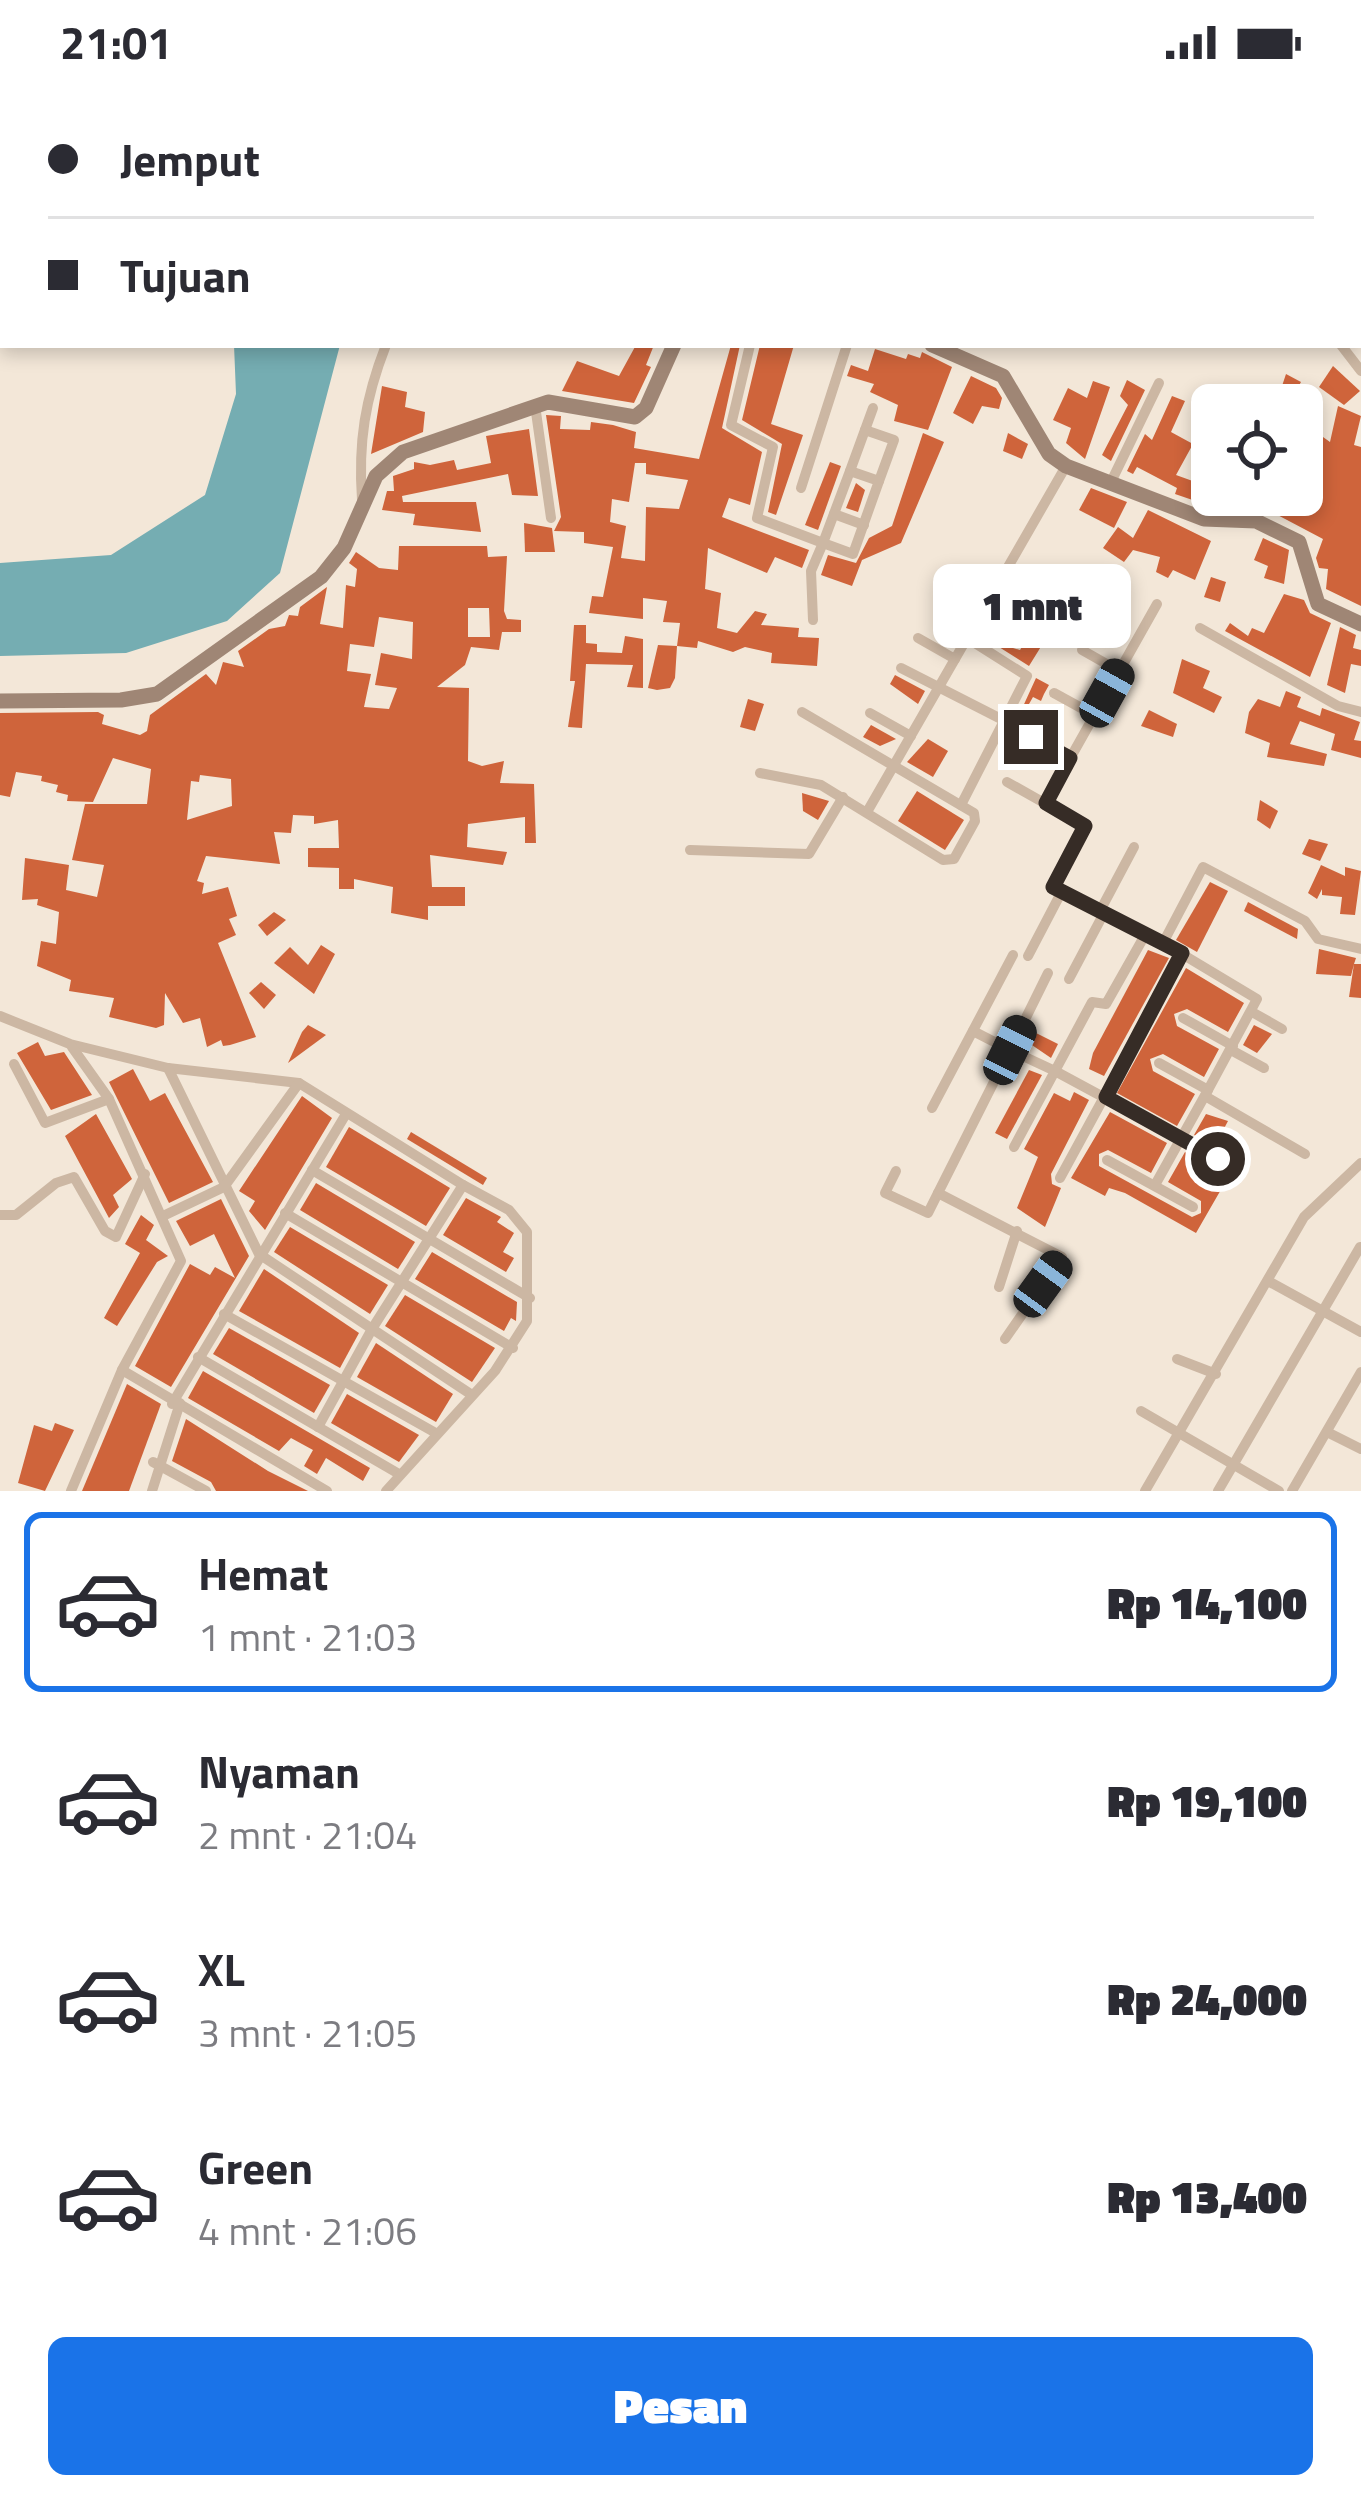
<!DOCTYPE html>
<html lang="id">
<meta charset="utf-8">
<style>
:root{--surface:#fff;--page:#f2f2f3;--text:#2b2b33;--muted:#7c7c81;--line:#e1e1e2;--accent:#1a73e8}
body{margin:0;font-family:"Titillium Web",sans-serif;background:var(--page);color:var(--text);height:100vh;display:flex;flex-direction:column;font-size:45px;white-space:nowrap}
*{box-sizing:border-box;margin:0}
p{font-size:39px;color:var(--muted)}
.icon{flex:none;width:66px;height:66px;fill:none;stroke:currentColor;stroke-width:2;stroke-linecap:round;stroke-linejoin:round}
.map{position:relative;height:1407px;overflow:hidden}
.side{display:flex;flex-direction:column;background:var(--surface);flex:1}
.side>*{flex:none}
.top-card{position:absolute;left:0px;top:0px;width:1362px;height:264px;box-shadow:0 6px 18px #0003;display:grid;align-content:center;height:264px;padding:0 48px;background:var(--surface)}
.controls{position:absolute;left:1191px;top:300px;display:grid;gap:24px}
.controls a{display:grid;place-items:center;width:132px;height:132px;border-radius:18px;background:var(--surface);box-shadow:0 6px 18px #0003;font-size:60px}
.end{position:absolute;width:54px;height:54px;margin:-27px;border:15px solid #362c26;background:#fff;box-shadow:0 0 0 6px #fff}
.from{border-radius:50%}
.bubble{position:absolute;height:84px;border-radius:18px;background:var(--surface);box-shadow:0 6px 18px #0003;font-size:39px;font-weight:800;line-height:84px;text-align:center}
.car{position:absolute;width:36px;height:72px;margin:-36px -18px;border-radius:15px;box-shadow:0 0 9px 3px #0007;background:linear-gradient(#222 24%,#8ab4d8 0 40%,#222 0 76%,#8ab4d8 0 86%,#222 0)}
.top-card b{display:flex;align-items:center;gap:42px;height:114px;font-size:45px}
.top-card b+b{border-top:3px solid var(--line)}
.top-card i{width:30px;height:30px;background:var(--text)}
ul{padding:21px 0 0;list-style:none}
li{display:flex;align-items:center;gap:36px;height:180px;margin:0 24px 18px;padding:0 24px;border:6px solid transparent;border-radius:18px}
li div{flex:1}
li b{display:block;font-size:45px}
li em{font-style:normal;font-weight:800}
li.active{border-color:var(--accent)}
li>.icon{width:108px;height:108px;stroke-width:1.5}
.cta{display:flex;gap:24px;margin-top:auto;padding:24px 48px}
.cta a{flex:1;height:138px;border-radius:18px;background:var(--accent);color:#fff;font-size:48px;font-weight:800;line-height:138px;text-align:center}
.status{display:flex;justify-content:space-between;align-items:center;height:84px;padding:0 60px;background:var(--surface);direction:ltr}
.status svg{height:33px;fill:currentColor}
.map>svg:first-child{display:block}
.water{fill:#75adb2}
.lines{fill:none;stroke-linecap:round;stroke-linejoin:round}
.stream{stroke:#75adb2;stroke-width:4.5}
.building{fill:#cf643b;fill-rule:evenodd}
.street{stroke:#ccb7a3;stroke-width:10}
.secondary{stroke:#9f8675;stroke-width:15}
.route{stroke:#362c26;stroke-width:15}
</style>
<div class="status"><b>21:01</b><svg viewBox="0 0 49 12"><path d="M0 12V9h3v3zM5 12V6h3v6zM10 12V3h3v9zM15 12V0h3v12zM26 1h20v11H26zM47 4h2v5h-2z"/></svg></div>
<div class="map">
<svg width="1361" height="1407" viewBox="0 0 1361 1407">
<rect width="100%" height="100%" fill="#f3e7d8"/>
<!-- water -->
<g class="water">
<polygon points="385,0 613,0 381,3"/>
<polygon points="929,0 1284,0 1291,3 947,3"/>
<polygon points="234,261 340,261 280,489 227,537 126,569 0,572 0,479 111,471 205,411 236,310"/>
</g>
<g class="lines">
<!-- stream -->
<polyline class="stream" points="1346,3 1349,0"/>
</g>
<!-- building -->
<g class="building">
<polygon points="636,261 654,261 646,281 651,283 634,319 562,307 577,277 619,292"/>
<path d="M731 261H740L722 344 762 368 750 421 729 414 722 433 809 466 802 484 775 473 767 489 708 464 705 505 721 509 717 544 737 549 755 527 767 530 761 541 799 544 798 553 819 554 817 582 771 579 772 569 745 563 733 568 698 557 697 564 677 562 680 539 663 538 667 517 643 514V535L589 529 592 512 603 513 613 463 584 459V448L554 447 561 433 546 331 561 332 560 345 590 346 591 338 613 341 636 348 634 364 699 375ZM635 379H646V390L688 396 679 425 646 423 645 477 621 474 626 442 610 438 612 415 629 418Z"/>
<polygon points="760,261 794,261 771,340 803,351 776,431 768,428 782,360 742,336"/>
<polygon points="875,265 906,275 908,270 920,274 922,268 952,283 928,346 894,337 898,321 870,308 874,300 847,292 851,281 868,287"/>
<polygon points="1333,282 1360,307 1344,321 1319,303"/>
<polygon points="1286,290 1301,298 1291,316 1279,311"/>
<polygon points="971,292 996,304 1002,314 999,325 982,322 973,340 953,329"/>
<polygon points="1127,296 1145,306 1111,377 1102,371 1128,321 1120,312"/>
<polygon points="1093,297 1110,303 1085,375 1066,359 1071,344 1053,336 1068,304 1087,314"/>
<polygon points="382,302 407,308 405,323 425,328 423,348 371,370"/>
<polygon points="1172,312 1185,317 1171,348 1193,360 1176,391 1201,400 1212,375 1212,411 1218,411 1213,423 1175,410 1177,404 1137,383 1133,390 1127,387 1145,350 1152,356"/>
<polygon points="1338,322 1361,332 1354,361 1361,363 1361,522 1326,505 1328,485 1319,484 1316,474 1323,455 1270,427 1276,411 1302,411 1302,338 1330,358"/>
<polygon points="529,345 538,412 512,411 508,390 402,412 403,418 476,418 481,448 413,441 415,430 382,426 387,407 394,407 393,392 414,385 414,378 430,381 454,376 457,386 491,379 486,352"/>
<polygon points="923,349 944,358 901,459 862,476 852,502 821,491 828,471 856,479 869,454 892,442"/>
<polygon points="1008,349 1028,360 1022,375 1003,367"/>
<polygon points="830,378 841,382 818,446 805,441"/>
<polygon points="856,399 865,406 858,428 846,424"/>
<polygon points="1091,404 1127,418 1114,444 1079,426"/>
<polygon points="1148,426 1211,457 1195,496 1173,486 1168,494 1156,488 1160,473 1133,466 1124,478 1103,464 1118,443 1133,454"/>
<polygon points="524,439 552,444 555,468 525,468"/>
<polygon points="1263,454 1289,466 1284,500 1264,494 1268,482 1254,476"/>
<path d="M399 462H487L488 473 507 472 504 527 507 535 521 536V548H502L499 566 471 563 465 581 437 603 469 604 468 677 482 682 504 677 500 699 534 700 536 759H525V733L468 740 467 763 507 768 503 781 430 771 432 803H465V822H428V836L391 829 393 803 354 795V805H339V784L308 783V764H339L338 736 314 740V732L293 731 291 749 274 748 280 780 206 772 197 797 204 799 202 810 228 803 237 832 229 835 236 851 218 859 256 953 230 961 223 962 221 956 207 963 200 934 183 939 165 909 164 941 156 944 109 933 114 914 69 907 71 896 37 882 41 857 56 860 59 828 37 821 38 815 22 816 25 774 69 781 66 806 97 813 104 781 72 776 85 720H147L151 685 113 674 93 718 67 717 68 711 56 708 58 701 41 697 42 692 16 688 10 713 0 711V629L98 628 104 631 102 640 140 651 147 647 150 631 206 590 216 601 223 578 244 583 238 567 269 545 285 542 289 531 298 532 300 523 327 503 320 540 343 544 346 501 355 503 357 485 349 479 356 468 379 484 398 486ZM468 524H489L490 553H468ZM379 533 413 538 412 575 381 569 375 601 397 604 389 625 364 623 371 590 347 587 350 560 374 563ZM200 691 231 695 232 722 187 736 191 697 199 698Z"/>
<polygon points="1211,493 1226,498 1220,518 1204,513"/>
<polygon points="950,497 979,513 971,527 942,511"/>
<polygon points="1284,510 1304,516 1310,529 1331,539 1310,593 1225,547 1230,539 1248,552 1252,544 1264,549"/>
<polygon points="993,528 1007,537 993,558 1020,566 1028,553 1042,561 1029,582 980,551"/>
<polygon points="574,541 586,541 586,559 597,560 597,568 622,569 625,552 643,555 643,604 627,603 633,581 586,580 582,644 568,643 575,597 570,597"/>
<polygon points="1340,543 1356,551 1353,564 1361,566 1361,582 1351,580 1345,609 1327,601"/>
<polygon points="658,561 677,562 675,594 670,604 657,606 648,604"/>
<polygon points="1182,575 1210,587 1203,604 1222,613 1214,629 1173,609"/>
<polygon points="895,591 925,607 918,620 890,600"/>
<polygon points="1036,594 1049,601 1044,610 1041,617 1033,613 1005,662"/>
<polygon points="1286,607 1301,613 1297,623 1320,632 1322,624 1360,638 1354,656 1361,657 1361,674 1331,666 1335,650 1300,637 1290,660 1327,670 1324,682 1267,673 1270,659 1245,649 1249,628 1258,615 1280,623"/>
<polygon points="748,615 764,620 755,647 740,643"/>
<polygon points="1149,626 1177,640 1173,653 1141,642"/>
<polygon points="871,641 896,655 880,662 863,653"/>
<polygon points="928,655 948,667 933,693 907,678"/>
<polygon points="917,707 964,736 945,766 898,737"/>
<polygon points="802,709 829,717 818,736 803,727"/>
<polygon points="1260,716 1278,727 1270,745 1257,736"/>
<polygon points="1309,755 1328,760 1320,777 1302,770"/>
<polygon points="1321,781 1345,792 1345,783 1361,787 1355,831 1340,830 1342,813 1322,811 1322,805 1317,815 1308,809"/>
<polygon points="1210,798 1228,807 1197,868 1176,856"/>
<polygon points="1248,818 1298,845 1297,855 1244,827"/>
<polygon points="274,828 286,836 267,852 258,841"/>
<polygon points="321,861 335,870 314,910 274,879 290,863 308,881"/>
<polygon points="1319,865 1356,874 1354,880 1361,880 1361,914 1349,913 1354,880 1351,892 1316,890"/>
<polygon points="1148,866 1169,874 1104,992 1089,985 1093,969"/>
<polygon points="1186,884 1244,919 1228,948 1187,925 1174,930 1177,942 1219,965 1204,993 1163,970 1150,975 1153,987 1195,1010 1177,1042 1117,1009"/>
<polygon points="261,898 276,911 264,925 249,909"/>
<polygon points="308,941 326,951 288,979 302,948"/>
<polygon points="1254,941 1272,950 1257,969 1243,961"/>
<polygon points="1030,946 1058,960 1051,974 1026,957"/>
<polygon points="38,958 45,972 64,968 92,1011 51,1026 17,969"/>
<polygon points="133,985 150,1017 165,1009 213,1098 169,1119 109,998"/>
<polygon points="1029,986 1042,991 1007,1055 995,1049"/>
<polygon points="1074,1008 1089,1016 1051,1090 1052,1100 1061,1104 1045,1143 1017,1124 1038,1073 1024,1065 1054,1009 1070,1017"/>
<polygon points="302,1012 332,1034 265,1146 249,1127 255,1117 239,1107"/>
<polygon points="1110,1028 1167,1059 1151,1089 1108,1066 1099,1070 1099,1082 1192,1133 1201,1129 1201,1117 1168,1098 1185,1068 1214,1084 1224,1083 1226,1069 1194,1051 1206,1030 1228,1037 1219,1054 1236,1066 1227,1079 1234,1083 1196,1149 1125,1109 1109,1104 1105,1112 1071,1094"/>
<polygon points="96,1030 132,1095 113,1111 119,1123 109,1134 65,1052"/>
<polygon points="349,1043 450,1104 426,1142 326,1083"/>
<polygon points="411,1048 487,1094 483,1101 407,1055"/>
<polygon points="316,1099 415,1158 398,1185 300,1126"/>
<polygon points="466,1114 501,1133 497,1138 514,1149 503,1168 514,1174 506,1188 443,1151"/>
<polygon points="221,1115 249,1172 171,1303 135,1282 190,1180 210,1191 215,1183 235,1194 214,1150 190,1162 176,1137"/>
<polygon points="141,1131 154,1141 146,1156 168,1172 157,1178 117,1242 104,1234 140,1169 125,1160"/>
<polygon points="290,1143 388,1201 370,1230 274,1168"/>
<polygon points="432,1168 517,1218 516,1237 511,1234 504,1247 415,1195"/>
<polygon points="264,1185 359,1249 340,1284 239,1227"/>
<polygon points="405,1211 495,1264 472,1298 385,1242"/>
<polygon points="229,1244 330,1301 314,1329 213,1270"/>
<polygon points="376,1259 453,1310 436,1338 357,1293"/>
<polygon points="203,1287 370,1384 363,1397 326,1374 317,1390 304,1382 313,1366 291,1354 279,1367 188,1314"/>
<polygon points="127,1300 161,1320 129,1407 82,1407"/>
<polygon points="347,1310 419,1351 399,1378 331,1339"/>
<polygon points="186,1335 268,1387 308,1407 216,1407 211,1398 172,1377"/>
<polygon points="55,1339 74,1346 45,1407 18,1399 34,1341 52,1347"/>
</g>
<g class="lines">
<!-- street -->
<g class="street">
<polyline points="34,0 36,3"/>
<polyline points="750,261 731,341 773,363 757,434 823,459 811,487 813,536"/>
<polyline points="1341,261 1361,287"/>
<polyline points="535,321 551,434"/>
<polyline points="865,346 894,356 879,397"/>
<polygon points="850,387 879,397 853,470 823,459"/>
<polyline points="850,387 873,324"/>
<polyline points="1111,398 1159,299"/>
<polyline points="801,404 847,261"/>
<path d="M362 416C358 358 365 315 386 261"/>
<polyline points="834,430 864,441"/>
<polyline points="1256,437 1266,411"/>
<polyline points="991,513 1066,554"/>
<polyline points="940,520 975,540"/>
<polyline points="1200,544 1338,622 1361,628"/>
<polyline points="918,554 955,575"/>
<polyline points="1082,566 1119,587"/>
<polyline points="901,584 1005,637"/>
<polyline points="1054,609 1094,631"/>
<polyline points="870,629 911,652"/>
<polyline points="1032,653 1070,674"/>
<polyline points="760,689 821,701 943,776 954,775 975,737 974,729 802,628"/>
<polyline points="1007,698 1085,742 1053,803 1145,851"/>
<polyline points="1045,719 1157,520"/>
<polyline points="961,721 1027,592 967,554"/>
<polyline points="867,728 1066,382"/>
<polyline points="690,766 809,770 843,713"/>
<polyline points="1100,827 1134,763"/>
<polyline points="1163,859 1203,783 1305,837 1318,855 1361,865"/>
<polyline points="1182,870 1257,915 1208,1006"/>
<polyline points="1028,872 1062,807"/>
<polyline points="1069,895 1104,829"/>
<polyline points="1252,928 1282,945"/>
<polyline points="0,932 70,960 168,984 299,999 463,1101 372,1245 318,1343"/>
<polyline points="1183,934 1233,962"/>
<polyline points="973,947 1010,966 1048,889"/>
<polyline points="1231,966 1264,984"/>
<polyline points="14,980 45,1039 109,1015"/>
<polyline points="168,984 259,1170 472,1311"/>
<polyline points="1205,1012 1305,1070"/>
<polyline points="932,1024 1013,871"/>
<polyline points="1107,1076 1193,1123"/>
<polyline points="312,1086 530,1214"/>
<polyline points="896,1087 885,1109 928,1129 938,1109"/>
<polyline points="1060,1094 1182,870 1145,851 1106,920 1092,918 1055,987 1218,1075"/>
<polyline points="1155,1101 1208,1006 1159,979"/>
<polyline points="285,1129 513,1264"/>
<polyline points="0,1131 16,1131 56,1099 74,1093 105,1147 116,1153 145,1090"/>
<polyline points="163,1132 224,1103 299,999"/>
<polyline points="1268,1197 1361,1248"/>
<polyline points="999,1203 1017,1147"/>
<polyline points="224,1230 434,1348"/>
<polyline points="1005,1255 1062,1173 938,1109 1010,966 1055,987 1014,1063"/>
<polyline points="198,1273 399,1390"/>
<polyline points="1177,1275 1216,1290"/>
<polyline points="122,1286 327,1407"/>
<polyline points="172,1320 346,1030"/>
<polyline points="1141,1327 1279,1407"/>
<polyline points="1327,1348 1361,1365"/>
<polyline points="153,1378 206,1407"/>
<polyline points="71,1407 122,1286 181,1177 109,1015 72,963"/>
<polyline points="152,1407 180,1319"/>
<polyline points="386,1407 495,1287 527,1237 527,1148 509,1126 463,1101"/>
<polyline points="1145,1407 1304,1133 1361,1079"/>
<polyline points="1218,1407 1360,1163"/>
<polyline points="1292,1407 1361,1288"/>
</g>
<!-- secondary -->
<g class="secondary">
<polyline points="932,261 1003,292 1049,370 1066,382 1204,435 1256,437 1299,458 1318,520 1361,540"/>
<polyline points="0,617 121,616 157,610 321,493 344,464 376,392 403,368 548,318 635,333 646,324 674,261"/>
</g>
</g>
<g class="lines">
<!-- route -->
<polyline class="route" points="1031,653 1070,674 1046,719 1085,742 1053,803 1182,869 1106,1013 1218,1075"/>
</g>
</svg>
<div class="controls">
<a><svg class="icon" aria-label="locate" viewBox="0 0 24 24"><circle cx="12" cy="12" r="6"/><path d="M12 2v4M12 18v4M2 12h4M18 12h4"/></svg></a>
</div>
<i class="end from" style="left:1218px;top:1075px"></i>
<i class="end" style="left:1031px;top:653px"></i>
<div class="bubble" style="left:933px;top:480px;width:198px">1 mnt</div>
<i class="car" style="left:1107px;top:609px;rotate:29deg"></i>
<i class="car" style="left:1010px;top:966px;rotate:26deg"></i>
<i class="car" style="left:1043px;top:1200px;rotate:36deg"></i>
<div class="top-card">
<b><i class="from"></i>Jemput</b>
<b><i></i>Tujuan</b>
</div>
</div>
<section class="side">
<ul>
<li class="active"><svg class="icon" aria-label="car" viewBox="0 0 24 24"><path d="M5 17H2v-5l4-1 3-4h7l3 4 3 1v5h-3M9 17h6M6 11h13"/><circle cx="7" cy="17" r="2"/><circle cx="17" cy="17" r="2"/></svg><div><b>Hemat</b><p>1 mnt · 21:03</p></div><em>Rp 14,100</em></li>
<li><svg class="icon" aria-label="car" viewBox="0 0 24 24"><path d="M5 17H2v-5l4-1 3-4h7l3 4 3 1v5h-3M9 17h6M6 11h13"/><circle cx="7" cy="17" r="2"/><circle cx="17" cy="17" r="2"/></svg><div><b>Nyaman</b><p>2 mnt · 21:04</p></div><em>Rp 19,100</em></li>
<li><svg class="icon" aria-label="car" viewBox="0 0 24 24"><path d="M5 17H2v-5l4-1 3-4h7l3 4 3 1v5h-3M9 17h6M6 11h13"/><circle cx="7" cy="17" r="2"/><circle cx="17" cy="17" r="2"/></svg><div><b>XL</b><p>3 mnt · 21:05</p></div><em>Rp 24,000</em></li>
<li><svg class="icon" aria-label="car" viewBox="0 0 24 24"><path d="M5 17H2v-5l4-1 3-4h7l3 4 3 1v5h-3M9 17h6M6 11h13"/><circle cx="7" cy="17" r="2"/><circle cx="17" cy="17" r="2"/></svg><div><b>Green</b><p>4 mnt · 21:06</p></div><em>Rp 13,400</em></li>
</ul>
<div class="cta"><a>Pesan</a></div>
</section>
